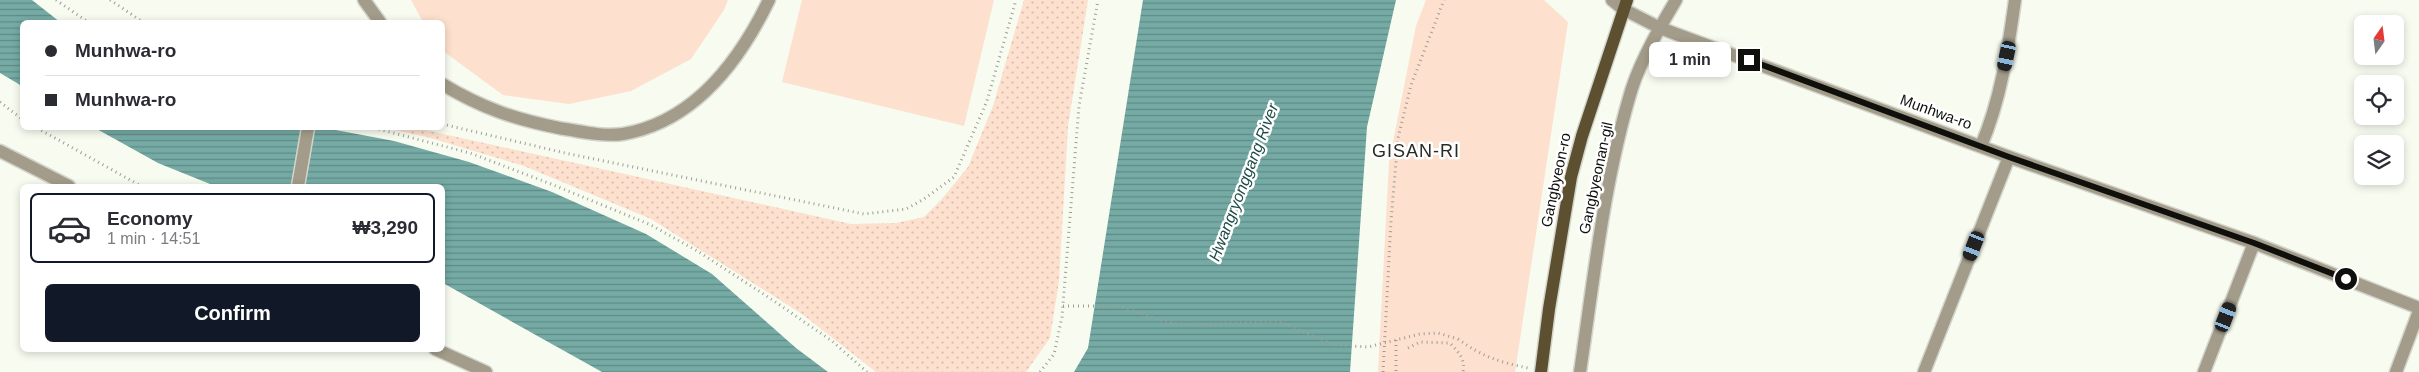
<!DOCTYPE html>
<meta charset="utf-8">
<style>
:root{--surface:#fff;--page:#f2f2f3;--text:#2b2b33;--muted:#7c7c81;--line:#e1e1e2;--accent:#111827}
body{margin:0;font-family:Arial,sans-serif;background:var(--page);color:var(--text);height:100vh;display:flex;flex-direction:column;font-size:19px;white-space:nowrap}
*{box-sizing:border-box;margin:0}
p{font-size:16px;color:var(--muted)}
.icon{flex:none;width:28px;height:28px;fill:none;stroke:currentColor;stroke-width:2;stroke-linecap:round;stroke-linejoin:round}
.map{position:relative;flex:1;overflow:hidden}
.sheet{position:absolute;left:20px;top:184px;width:425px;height:168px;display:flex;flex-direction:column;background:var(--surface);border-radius:8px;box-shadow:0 2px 8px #0003}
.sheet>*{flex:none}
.guide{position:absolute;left:20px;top:20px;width:425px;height:110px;border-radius:8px;box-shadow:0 2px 8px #0003;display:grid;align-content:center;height:110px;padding:0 25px;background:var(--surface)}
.needle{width:32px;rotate:14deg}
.tools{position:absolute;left:2354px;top:15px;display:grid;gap:10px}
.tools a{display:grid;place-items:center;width:50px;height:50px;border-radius:8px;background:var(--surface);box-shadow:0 2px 8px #0003;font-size:25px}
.end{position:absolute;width:22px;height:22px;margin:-11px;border:6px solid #0f100c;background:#fff;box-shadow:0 0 0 2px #fff}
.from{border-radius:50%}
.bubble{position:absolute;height:35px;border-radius:8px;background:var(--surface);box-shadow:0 2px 8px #0003;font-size:16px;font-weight:600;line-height:35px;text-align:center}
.car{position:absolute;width:15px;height:30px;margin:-15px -8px;border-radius:6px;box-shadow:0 0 4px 1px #0007;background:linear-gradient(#222 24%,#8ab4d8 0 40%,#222 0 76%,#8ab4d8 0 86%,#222 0)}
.guide b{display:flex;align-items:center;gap:18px;height:48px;font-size:19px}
.guide b+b{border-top:1px solid var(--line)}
.guide i{width:12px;height:12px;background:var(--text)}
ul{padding:9px 0 0;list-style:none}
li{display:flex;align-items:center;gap:15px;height:70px;margin:0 10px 8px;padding:0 15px;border:2px solid transparent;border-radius:8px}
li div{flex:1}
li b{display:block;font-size:19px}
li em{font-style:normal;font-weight:600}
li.active{border-color:var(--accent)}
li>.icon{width:45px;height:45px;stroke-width:1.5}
.button{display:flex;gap:10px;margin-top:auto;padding:10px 25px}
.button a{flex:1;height:58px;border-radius:8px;background:var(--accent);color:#fff;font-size:20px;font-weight:600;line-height:58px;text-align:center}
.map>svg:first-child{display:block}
.green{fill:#fde0cd}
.park{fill:url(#park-dots)}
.water{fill:url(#water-rules)}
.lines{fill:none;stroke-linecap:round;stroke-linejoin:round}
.minor-casing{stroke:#d3d5cc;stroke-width:15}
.major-casing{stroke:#d3d5cc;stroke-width:15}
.path{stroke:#9d9f97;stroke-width:3;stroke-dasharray:1 4;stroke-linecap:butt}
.minor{stroke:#a39c8a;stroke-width:12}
.major{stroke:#5c5031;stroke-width:12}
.path-bridge{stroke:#9d9f97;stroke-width:3;stroke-dasharray:1 4;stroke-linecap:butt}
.route{stroke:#0f100c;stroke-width:6}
.labels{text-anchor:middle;stroke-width:5;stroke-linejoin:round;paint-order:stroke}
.street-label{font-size:15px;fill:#0f100c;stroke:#fff}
.water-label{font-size:16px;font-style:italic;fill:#1c4c47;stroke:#fff}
.quarter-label{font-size:18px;letter-spacing:1px;fill:#292c24;stroke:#fff}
</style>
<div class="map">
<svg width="2419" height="372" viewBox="0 0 2419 372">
<defs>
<pattern id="park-dots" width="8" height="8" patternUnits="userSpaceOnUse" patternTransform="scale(1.25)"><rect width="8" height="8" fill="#fde0cd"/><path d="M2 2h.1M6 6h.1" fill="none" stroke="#d8bfaf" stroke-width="1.8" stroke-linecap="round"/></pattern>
<pattern id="water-rules" width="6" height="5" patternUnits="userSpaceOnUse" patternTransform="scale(1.25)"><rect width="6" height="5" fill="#76aba5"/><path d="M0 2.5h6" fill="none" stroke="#5f8a85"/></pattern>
</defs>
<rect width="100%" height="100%" fill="#f8fbf0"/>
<!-- green -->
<g class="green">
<polygon points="411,0 728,0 724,10 691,59 631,91 569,104 503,95 443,51 442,22 423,22"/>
<polygon points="802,0 994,0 964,126 782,82"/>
<polygon points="1426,0 1544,0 1568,22 1515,372 1378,372 1389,162 1416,26"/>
</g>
<!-- park -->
<polygon class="park" points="1024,0 1088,0 1068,126 1059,281 1050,338 1026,372 876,372 802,314 651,219 524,166 427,137 386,128 416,128 851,224 896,223 924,217 941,200 968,167 993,106"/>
<!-- water -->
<g class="water">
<polygon points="0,0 32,0 60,22 22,22 22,86 0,73"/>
<polygon points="1143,0 1396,0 1367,127 1350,372 1074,372 1088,348"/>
<polygon points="95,128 325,128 394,141 469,162 552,192 646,234 712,274 796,348 828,372 602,372 443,283 442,186 215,186 158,163"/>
</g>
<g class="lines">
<defs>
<g id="minor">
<polyline points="364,0 380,22"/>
<polyline points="1612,0 1623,9 1660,28 2009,157 2254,243 2419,308"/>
<path d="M442 84C482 108 514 119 559 128 579 131 603 137 623 134 694 122 740 60 769 0"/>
<path d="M1981 146C2001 99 2008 50 2015 0"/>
<polyline points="0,151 69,186"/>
<polyline points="298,186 308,128"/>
<polyline points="435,349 486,372"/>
<path d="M1580 372C1594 277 1604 180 1632 88 1642 58 1660 27 1676 0"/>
<polyline points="1924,372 2009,157"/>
<polyline points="2204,372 2254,243"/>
<polyline points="2396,372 2419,311"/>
</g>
<polyline id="major" points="1541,372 1549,309 1571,177 1582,136 1627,0"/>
</defs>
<!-- minor casing -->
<use href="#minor" class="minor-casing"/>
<!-- major casing -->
<use href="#major" class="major-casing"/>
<!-- path -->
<g class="path">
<polyline points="56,0 88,22"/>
<polyline points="110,0 143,22"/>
<polyline points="0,102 22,119"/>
<polyline points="442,124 565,153 864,214 906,209 924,199 954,177 987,101 1016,0"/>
<polyline points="37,128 141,186"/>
<polyline points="374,128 470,153 551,184 651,225 699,252 774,301 832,341 867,372"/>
<path d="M1458 339C1483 357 1499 362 1528 368"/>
<polyline points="1396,340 1396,372"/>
<path d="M1408 348 1420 342 1450 343C1459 353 1465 358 1463 372"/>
<polyline points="1040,372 1054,354 1062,317 1079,106 1098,0"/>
<polyline points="1383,372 1391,221 1398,138 1411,85 1444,0"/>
</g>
<!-- minor -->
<use href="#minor" class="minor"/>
<!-- major -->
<use href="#major" class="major"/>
<!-- path-bridge -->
<polyline class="path-bridge" points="1063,306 1118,306 1164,321 1188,325 1278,321 1335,345 1368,347 1420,334 1438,333 1458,339"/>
</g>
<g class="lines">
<!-- route -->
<polyline class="route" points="1749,60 2009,157 2254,243 2346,279"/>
</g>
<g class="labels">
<!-- street labels -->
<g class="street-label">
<text transform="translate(1936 112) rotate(20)" y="5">Munhwa-ro</text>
<text transform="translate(1596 178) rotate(-78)" y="5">Gangbyeonan-gil</text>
<text transform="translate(1556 180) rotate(-78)" y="5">Gangbyeon-ro</text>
</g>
<!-- water labels -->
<g class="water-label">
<text transform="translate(1243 182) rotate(-69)" y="6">Hwangryonggang River</text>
</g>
<!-- quarter labels -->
<g class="quarter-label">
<text x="1416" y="157">GISAN-RI</text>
</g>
</g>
</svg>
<div class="tools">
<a><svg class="needle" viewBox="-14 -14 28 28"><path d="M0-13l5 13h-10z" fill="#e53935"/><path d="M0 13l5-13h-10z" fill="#7c7c81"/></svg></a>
<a><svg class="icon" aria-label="locate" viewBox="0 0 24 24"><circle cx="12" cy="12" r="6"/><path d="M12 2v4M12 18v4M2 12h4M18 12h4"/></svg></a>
<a><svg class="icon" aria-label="layers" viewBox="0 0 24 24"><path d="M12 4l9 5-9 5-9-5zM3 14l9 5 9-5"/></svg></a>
</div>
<i class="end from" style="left:2346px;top:279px"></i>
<i class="end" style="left:1749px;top:60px"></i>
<div class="bubble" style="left:1649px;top:42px;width:82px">1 min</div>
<i class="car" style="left:2007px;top:56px;rotate:192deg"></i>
<i class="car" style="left:1974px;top:246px;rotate:201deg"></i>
<i class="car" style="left:2226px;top:317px;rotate:21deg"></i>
<div class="guide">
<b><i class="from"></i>Munhwa-ro</b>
<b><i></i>Munhwa-ro</b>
</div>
<section class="sheet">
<ul>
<li class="active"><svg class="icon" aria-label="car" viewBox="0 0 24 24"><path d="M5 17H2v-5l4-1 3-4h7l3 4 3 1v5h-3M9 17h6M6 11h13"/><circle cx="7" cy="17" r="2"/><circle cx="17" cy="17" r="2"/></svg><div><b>Economy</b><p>1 min · 14:51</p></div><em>₩3,290</em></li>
</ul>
<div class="button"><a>Confirm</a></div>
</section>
</div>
